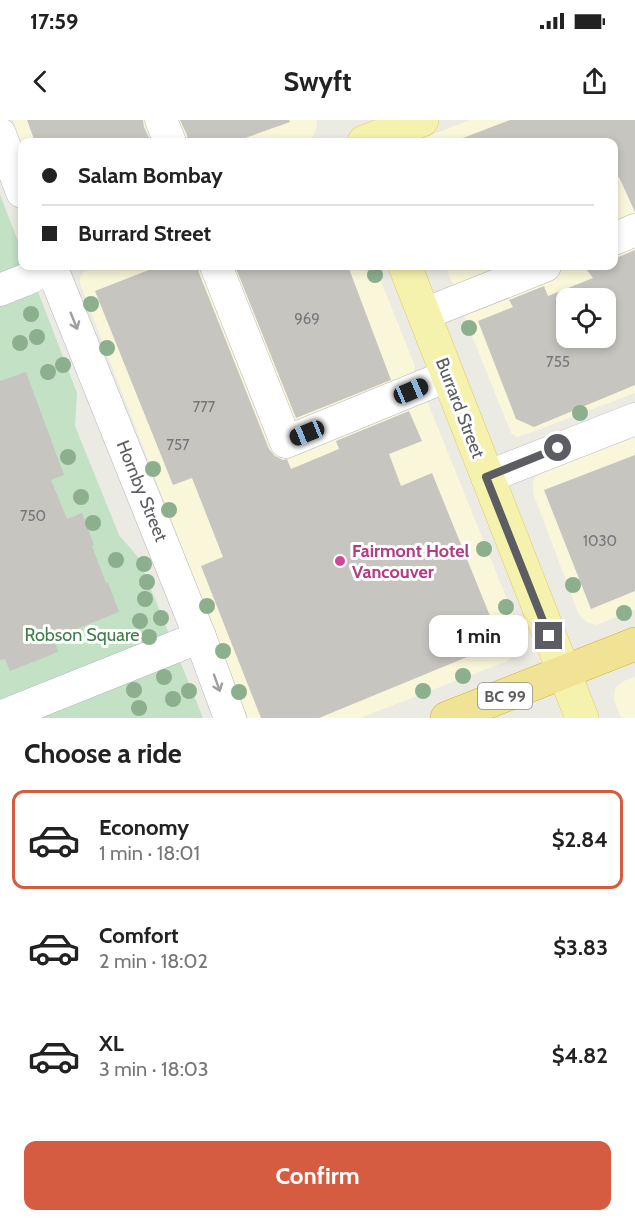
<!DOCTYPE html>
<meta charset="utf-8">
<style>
:root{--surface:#fff;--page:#f6f6f6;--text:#222;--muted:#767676;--line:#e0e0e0;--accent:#d55c40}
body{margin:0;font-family:Cabin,sans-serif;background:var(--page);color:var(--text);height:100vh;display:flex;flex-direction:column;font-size:22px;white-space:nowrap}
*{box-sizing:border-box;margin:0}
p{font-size:20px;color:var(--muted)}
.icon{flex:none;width:33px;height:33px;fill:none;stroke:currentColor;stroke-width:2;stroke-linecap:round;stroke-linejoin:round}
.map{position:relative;height:598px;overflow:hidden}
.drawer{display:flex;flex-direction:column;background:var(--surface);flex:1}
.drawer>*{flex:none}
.guide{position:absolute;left:18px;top:18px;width:600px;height:132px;border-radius:12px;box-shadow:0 3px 9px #0003;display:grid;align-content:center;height:132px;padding:0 24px;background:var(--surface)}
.controls{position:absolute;left:556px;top:168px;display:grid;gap:12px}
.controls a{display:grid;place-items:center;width:60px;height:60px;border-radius:12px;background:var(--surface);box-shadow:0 3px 9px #0003;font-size:30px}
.end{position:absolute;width:27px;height:27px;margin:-14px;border:8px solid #5b5d62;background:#fff;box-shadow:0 0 0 3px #fff}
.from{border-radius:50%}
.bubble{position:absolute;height:42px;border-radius:12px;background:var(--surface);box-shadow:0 3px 9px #0003;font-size:20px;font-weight:800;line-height:42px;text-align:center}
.car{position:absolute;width:18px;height:36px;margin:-18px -9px;border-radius:8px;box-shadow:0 0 4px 2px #0007;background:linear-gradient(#222 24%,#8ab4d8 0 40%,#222 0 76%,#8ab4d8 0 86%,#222 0)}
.guide b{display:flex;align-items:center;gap:21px;height:57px;font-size:22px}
.guide b+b{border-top:2px solid var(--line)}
.guide i{width:15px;height:15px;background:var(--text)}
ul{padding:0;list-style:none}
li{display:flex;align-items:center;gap:18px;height:99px;margin:0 12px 9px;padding:0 12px;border:3px solid transparent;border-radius:12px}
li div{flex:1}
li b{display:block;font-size:22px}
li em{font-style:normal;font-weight:800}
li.selected{border-color:var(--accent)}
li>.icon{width:54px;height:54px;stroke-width:1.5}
h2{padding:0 24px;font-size:27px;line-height:72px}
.button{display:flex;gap:12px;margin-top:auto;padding:12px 24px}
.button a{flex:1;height:69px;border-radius:12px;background:var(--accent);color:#fff;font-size:24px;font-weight:800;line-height:69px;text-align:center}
.status{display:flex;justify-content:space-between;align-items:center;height:42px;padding:0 30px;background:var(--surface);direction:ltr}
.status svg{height:16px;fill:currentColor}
header{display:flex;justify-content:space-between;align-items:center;height:78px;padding:0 24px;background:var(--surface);font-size:27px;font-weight:800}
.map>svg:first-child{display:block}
.commercial{fill:#f9f6da;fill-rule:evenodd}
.green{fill:#c2e1c5}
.building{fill:#c7c5c0;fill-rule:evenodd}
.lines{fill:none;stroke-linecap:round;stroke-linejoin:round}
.minor-casing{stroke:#b5b7bc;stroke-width:33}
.major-casing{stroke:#e1cc67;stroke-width:34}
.highway-casing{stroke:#d5af19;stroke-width:34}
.minor{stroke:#fff;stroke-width:32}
.major{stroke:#f5f2ae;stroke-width:33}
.highway{stroke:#f1e395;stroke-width:33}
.tree{fill:#8caf8e}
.oneway{stroke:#9d9ea1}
.route{stroke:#5b5d62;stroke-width:8}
.hotel-dot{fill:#d1479c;stroke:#fff;stroke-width:2}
.labels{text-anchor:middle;stroke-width:6;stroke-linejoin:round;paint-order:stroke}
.number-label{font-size:15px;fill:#76777a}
.shield{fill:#fff;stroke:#8c8e91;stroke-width:1.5}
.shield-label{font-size:16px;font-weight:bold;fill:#5b5d62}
.street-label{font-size:18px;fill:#5b5d62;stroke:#fff}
.hotel-label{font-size:18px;font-weight:bold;fill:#b23c85;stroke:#fff;text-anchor:start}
.park-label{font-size:18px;fill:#3e7e48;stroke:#fff}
</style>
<div class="status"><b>17:59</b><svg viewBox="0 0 49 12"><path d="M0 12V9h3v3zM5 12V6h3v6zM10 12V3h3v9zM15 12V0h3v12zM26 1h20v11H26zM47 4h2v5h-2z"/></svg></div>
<header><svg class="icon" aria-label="back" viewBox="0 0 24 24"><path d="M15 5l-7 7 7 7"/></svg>Swyft<svg class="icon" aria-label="share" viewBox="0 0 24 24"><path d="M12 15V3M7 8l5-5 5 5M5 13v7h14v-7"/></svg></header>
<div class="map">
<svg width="635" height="598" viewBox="0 0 635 598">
<rect width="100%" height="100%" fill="#ecebe3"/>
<!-- commercial -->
<g class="commercial">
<polygon points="13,0 316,0 317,3 316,9 313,16 308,21 303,22 22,22 22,25"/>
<polygon points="470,0 635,0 635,96 614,104 614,22 413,22"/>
<path d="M635 120V273L524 315 517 317 511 313 462 191 471 185 571 146H614V129ZM567 178H606V218H567Z"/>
<polygon points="98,146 375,146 415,246 414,251 412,253 425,280 428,283 519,509 520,526 513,536 507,541 360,598 248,598 80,164 80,158 82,154 86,150"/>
<polygon points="445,146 509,146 457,166 453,164"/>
<polygon points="635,316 635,490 596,505 587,502 579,495 533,373 533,362 535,358 542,352"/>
<polygon points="635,557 635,598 621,598 614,580 615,569 618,565 624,561"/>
</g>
<!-- green -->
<polygon class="green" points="0,75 22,131 22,146 28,146 77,273 75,306 119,415 138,437 203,598 0,598"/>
<!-- building -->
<g class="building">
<polygon points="27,0 143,0 144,7 151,22 35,22"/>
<polygon points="180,0 289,0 290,2 234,22 188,22 187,15"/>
<polygon points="510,0 635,0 635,92 619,57 614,59 614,22 455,22 455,21"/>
<path d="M635 130V265L534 307 516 299 478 201 513 187 509 180 544 166 548 176 593 158 587 150 598 146H614V139ZM567 178H606V218H567Z"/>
<polygon points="159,146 198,146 199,153 269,329 275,336 283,340 287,339 291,349 339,329 336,321 409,291 422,321 389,334 401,366 432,353 501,523 319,598 261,598 201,446 223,437 192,358 173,365 95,171"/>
<polygon points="235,146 348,146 391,260 296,298"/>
<polygon points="26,252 64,355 51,360 67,399 82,393 94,425 92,426 106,463 108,462 119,492 56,517 56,519 54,520 58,532 10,551 5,539 0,540 0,261"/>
<polygon points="635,335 635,471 591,489 544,370"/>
</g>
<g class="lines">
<defs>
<g id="minor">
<polyline points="161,0 170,22"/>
<polyline points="0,14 22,72"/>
<polyline points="614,119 635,110"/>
<polyline points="51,146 200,517 230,598"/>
<polyline points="216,146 286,322 447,256"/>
<polyline points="0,170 25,160 54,146"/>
<polyline points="424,194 545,146"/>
<polyline points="487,357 635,299"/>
<polyline points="0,597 200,517"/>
</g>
<g id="major">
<polyline points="364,22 422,0"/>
<polyline points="405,146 582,598"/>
</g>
<polyline id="highway" points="447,598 635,524"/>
</defs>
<!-- minor casing -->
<use href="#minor" class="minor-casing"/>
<!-- major casing -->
<use href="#major" class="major-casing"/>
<!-- highway casing -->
<use href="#highway" class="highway-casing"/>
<!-- minor -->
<use href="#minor" class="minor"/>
<!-- major -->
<use href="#major" class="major"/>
<!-- highway -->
<use href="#highway" class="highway"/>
</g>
<!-- trees -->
<g class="tree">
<circle cx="375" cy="155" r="8"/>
<circle cx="91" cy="184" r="8"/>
<circle cx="31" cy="194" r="8"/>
<circle cx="469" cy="208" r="8"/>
<circle cx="37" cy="217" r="8"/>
<circle cx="20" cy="223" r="8"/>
<circle cx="107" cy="228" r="8"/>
<circle cx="63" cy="245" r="8"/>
<circle cx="48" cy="252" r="8"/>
<circle cx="580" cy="293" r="8"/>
<circle cx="68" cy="337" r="8"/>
<circle cx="153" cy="349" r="8"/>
<circle cx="81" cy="377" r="8"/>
<circle cx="169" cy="390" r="8"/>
<circle cx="93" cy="403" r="8"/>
<circle cx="484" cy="429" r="8"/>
<circle cx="116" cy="440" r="8"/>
<circle cx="144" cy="444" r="8"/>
<circle cx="147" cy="462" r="8"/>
<circle cx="573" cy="465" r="8"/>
<circle cx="145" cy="479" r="8"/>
<circle cx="207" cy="486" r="8"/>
<circle cx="506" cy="487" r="8"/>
<circle cx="624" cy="493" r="8"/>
<circle cx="161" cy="498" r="8"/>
<circle cx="140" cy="501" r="8"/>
<circle cx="149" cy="517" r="8"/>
<circle cx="223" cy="531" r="8"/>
<circle cx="463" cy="556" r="8"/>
<circle cx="164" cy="557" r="8"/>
<circle cx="134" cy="570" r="8"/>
<circle cx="189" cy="571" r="8"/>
<circle cx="423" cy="571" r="8"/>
<circle cx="239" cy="572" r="8"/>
<circle cx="173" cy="579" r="8"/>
<circle cx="139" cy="588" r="8"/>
</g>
<!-- one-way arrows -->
<defs><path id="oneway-shaft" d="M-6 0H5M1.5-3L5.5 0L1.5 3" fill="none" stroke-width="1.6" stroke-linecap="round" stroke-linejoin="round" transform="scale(1.5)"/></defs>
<g class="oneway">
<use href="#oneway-shaft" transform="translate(74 201) rotate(68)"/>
<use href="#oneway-shaft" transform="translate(217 563) rotate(70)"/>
</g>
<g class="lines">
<!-- route -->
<polyline class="route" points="549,516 486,357 558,328"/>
</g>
<!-- markers -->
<circle class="hotel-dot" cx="340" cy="441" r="6"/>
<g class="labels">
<!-- number labels -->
<g class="number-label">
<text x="307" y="204">969</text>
<text x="558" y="247">755</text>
<text x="204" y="292">777</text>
<text x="178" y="330">757</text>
<text x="33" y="401">750</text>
<text x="600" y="426">1030</text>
</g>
<!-- shield labels -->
<rect class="shield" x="478" y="563" width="54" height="26" rx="4.5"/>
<g class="shield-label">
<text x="505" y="582">BC 99</text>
</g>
<!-- street labels -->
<g class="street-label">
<text transform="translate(460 288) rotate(69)" y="6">Burrard Street</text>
<text transform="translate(142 371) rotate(68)" y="6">Hornby Street</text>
</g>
<!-- hotel labels -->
<g class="hotel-label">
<text x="352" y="437">Fairmont Hotel<tspan x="352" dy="21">Vancouver</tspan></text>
</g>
<!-- park labels -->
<g class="park-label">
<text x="82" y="521">Robson Square</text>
</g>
</g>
</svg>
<div class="controls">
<a><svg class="icon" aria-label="locate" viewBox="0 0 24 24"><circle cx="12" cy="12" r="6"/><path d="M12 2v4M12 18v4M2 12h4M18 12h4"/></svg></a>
</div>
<i class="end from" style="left:558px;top:328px"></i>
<i class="end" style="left:549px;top:516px"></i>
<div class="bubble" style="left:429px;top:495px;width:99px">1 min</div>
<i class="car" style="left:411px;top:271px;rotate:67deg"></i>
<i class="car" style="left:307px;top:313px;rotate:248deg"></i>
<div class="guide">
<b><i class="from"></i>Salam Bombay</b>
<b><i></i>Burrard Street</b>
</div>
</div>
<section class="drawer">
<h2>Choose a ride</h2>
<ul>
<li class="selected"><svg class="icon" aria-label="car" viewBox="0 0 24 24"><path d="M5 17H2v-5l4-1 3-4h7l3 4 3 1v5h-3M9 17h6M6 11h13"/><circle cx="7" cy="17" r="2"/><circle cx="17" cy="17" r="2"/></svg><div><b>Economy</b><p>1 min · 18:01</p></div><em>$2.84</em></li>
<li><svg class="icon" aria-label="car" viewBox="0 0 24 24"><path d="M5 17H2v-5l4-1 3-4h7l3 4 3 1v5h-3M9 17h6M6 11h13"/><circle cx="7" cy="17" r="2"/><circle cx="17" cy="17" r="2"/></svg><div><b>Comfort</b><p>2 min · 18:02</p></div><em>$3.83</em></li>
<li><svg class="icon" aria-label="car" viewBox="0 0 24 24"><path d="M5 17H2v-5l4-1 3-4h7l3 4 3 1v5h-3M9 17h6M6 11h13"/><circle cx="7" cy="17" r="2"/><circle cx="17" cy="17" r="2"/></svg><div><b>XL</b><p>3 min · 18:03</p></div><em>$4.82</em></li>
</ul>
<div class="button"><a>Confirm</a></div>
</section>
